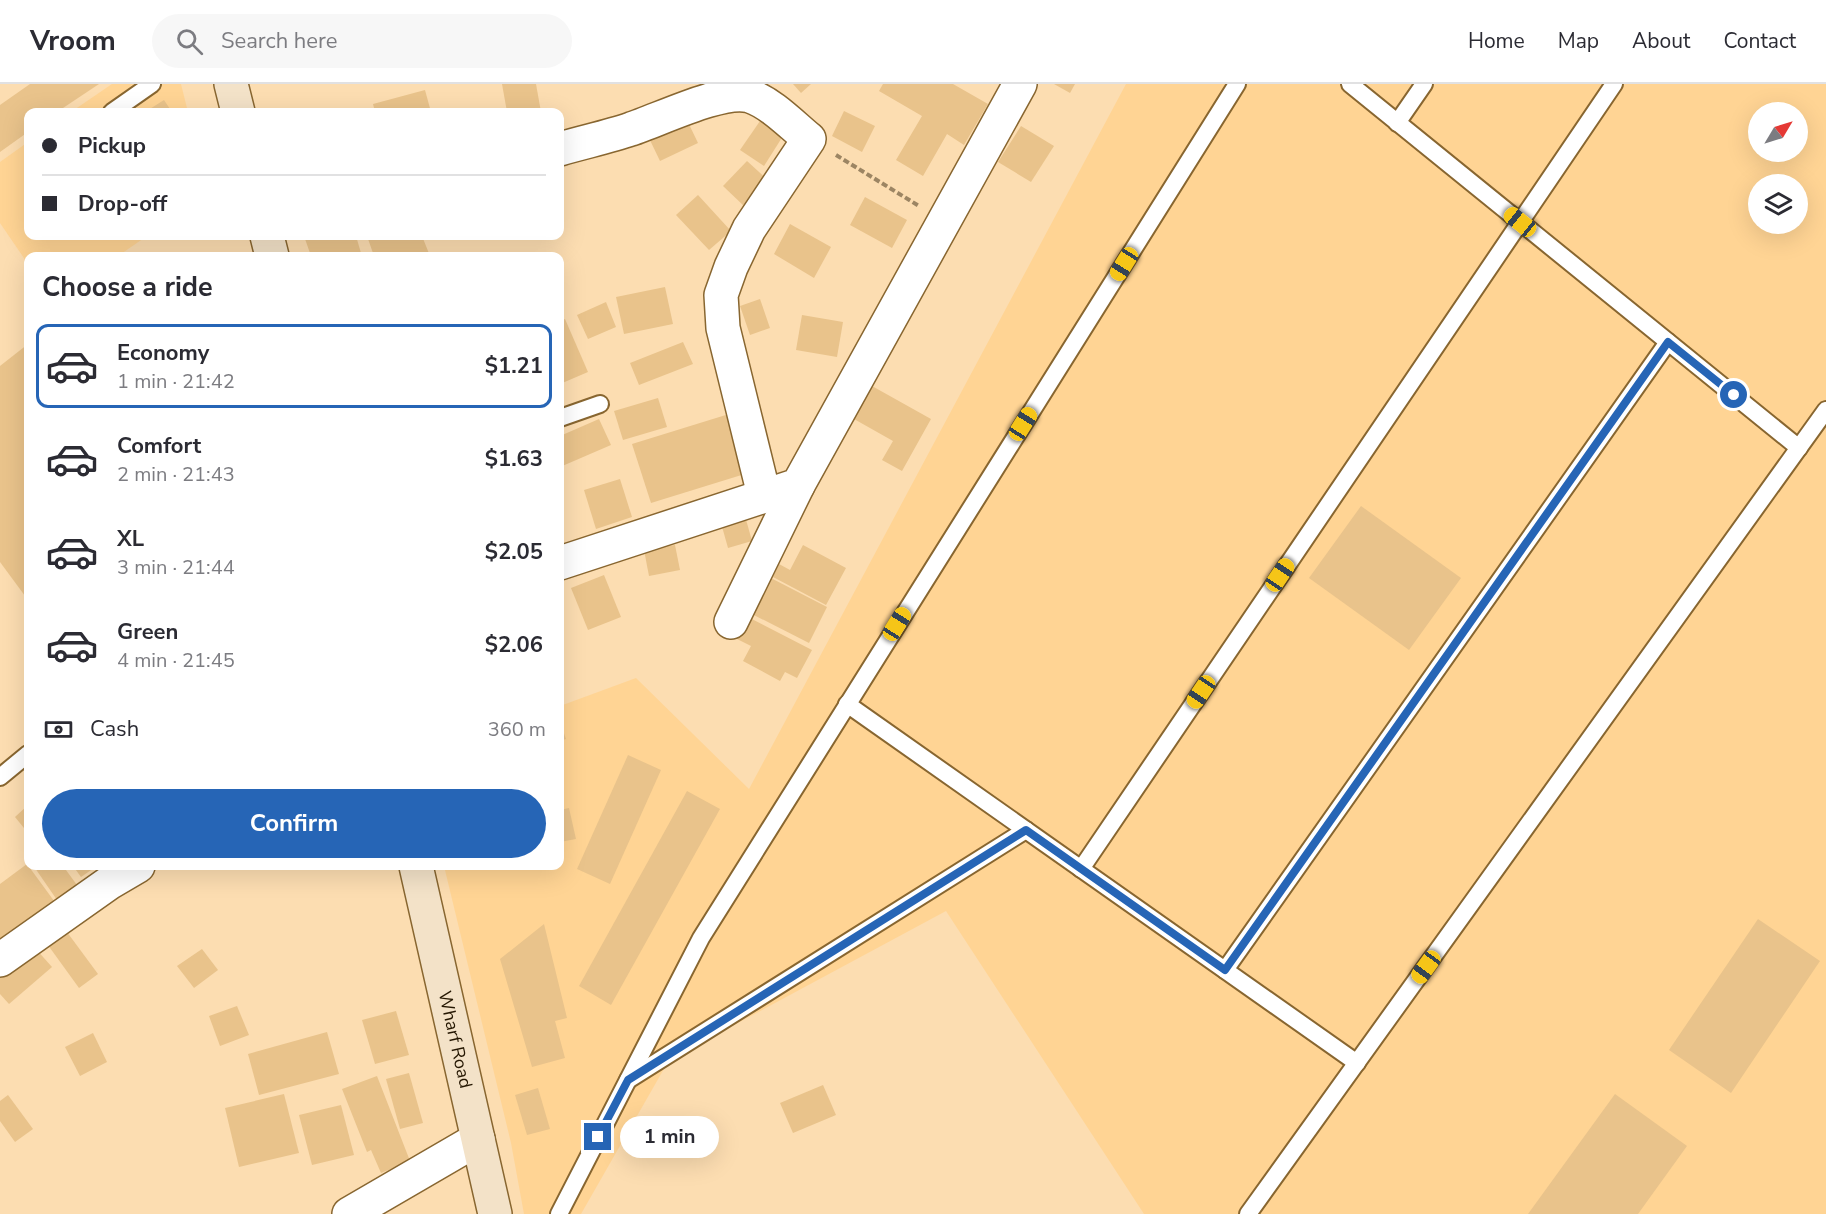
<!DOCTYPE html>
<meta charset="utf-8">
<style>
:root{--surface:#fff;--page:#f7f7f7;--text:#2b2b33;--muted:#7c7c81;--line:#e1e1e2;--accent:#2665b6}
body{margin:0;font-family:"Nunito Sans",sans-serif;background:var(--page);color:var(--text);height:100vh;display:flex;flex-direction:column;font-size:22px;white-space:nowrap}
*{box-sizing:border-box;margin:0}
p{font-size:20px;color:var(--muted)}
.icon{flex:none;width:33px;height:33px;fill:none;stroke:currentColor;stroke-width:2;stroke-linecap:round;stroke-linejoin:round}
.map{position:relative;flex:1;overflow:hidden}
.panel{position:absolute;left:24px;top:168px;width:540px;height:618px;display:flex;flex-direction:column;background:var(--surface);border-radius:12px;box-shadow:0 6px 24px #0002}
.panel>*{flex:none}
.banner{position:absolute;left:24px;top:24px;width:540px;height:132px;border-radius:12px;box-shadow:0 6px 24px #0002;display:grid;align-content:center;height:132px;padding:0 18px;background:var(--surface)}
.needle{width:39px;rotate:52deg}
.controls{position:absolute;left:1748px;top:18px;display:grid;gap:12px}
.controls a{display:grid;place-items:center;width:60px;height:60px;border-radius:50%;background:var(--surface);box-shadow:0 6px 24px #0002;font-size:30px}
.end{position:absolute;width:27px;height:27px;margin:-14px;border:8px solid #2665b6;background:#fff;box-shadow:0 0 0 3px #fff}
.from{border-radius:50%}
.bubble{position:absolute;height:42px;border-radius:21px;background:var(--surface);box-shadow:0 6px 24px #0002;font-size:20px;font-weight:700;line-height:42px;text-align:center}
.car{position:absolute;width:18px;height:36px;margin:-18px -9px;border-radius:8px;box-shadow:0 0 4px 2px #0007;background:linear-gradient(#f5c518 24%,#345 0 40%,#f5c518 0 76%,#345 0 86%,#f5c518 0)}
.banner b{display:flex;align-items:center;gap:21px;height:57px;font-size:22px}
.banner b+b{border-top:2px solid var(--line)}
.banner i{width:15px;height:15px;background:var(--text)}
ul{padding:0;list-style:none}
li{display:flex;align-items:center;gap:18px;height:84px;margin:0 12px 9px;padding:0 6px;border:3px solid transparent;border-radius:12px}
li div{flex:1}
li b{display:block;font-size:22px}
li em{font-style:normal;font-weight:700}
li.active{border-color:var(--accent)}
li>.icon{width:54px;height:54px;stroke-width:1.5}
h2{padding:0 18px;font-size:27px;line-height:72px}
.pay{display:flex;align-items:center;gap:15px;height:66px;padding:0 18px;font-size:22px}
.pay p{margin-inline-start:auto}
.button{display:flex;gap:12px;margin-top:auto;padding:12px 18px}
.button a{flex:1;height:69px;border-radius:36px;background:var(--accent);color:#fff;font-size:24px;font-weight:700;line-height:69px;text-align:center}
header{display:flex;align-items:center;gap:36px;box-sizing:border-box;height:84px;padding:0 30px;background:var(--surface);border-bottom:2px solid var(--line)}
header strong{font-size:28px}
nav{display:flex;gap:33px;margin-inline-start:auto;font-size:21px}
.search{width:420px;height:54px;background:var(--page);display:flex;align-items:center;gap:15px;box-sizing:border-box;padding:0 21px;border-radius:33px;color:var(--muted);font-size:22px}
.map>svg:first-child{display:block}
.built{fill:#ffd494;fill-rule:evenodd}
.building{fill:#e9c38b}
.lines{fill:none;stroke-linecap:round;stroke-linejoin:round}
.service-casing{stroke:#886630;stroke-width:20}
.minor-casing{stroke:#886630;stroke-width:36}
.secondary-casing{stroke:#886630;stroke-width:36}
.path{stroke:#9c8563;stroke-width:4;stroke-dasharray:6 3;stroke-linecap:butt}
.service{stroke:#fff;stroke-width:16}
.minor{stroke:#fff;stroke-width:33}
.secondary{stroke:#f3e2c8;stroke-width:33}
.route{stroke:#2665b6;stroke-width:8}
.labels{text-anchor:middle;stroke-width:6;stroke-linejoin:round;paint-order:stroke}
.street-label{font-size:18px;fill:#251702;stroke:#fff}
</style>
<header>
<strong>Vroom</strong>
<div class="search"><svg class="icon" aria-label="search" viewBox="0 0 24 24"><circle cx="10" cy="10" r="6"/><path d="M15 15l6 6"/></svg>Search here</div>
<nav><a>Home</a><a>Map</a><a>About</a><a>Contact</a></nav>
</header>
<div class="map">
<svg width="1826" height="1130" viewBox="0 0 1826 1130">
<rect width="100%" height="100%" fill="#fcddb1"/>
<!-- built -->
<g class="built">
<polygon points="112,0 181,0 188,28 71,28"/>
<path d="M1126 0H1826V1130H1144L946 827 669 976 581 1130H524L511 1059 444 782H560V622L636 594 749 705ZM1758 28H1797V68H1758ZM1758 100H1797V140H1758Z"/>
<polygon points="28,58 28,152 147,152 118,172 28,172 28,180 0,139 0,78"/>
</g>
<!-- building -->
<g class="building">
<polygon points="30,0 99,0 57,28 28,28 28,48 0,68 0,21"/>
<polygon points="502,0 536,0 541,28 507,28"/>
<polygon points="793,0 811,0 801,9"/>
<polygon points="883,0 953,0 988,20 964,61 947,50 923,92 896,76 922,32 879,7"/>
<polygon points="1054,0 1075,0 1070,9"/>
<polygon points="425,6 431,28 375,28 373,20"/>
<polygon points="164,16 172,28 145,28"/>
<polygon points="844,27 875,42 862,68 832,52"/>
<polygon points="686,34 698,59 660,77 648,52"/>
<polygon points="760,37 783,52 764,82 740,66"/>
<polygon points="1021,42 1054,62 1031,98 998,78"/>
<polygon points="747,77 769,97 745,123 723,102"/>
<polygon points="698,111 731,147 709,166 676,131"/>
<polygon points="865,113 907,136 892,164 850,141"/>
<polygon points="790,140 831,163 814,194 774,170"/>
<polygon points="304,152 356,152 361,169 349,172 311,172"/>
<polygon points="367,152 422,152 430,172 374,172"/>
<polygon points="665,203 673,240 624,250 616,213"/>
<polygon points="760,215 770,244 750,251 740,222"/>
<polygon points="606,218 616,243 588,255 577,231"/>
<polygon points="802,231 843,238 837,273 796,266"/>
<polygon points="565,235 588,288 560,300 560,237"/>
<polygon points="683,258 693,280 639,301 630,279"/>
<polygon points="28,260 28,516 0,478 0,282"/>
<polygon points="872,302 931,335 902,387 882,376 893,357 854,335"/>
<polygon points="658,314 667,343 623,356 614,327"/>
<polygon points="729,330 748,389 651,419 632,360"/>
<polygon points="599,335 611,361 560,383 560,352"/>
<polygon points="620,395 632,433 596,445 584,406"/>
<polygon points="1361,422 1461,494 1409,566 1309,494"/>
<polygon points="745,432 752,457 728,464 721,439"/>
<polygon points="675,461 680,486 649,492 644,466"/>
<polygon points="803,461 846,484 826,521 773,493 779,480 790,486"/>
<polygon points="604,491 621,533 588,546 571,504"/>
<polygon points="767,492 827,523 809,559 748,528"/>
<polygon points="748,533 812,566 797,594 785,588 780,597 743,577 751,562 737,555"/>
<polygon points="560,638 566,655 560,657"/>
<polygon points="628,671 661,686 610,800 577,785"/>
<polygon points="687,707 720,725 611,921 579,902"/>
<polygon points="28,721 28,749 15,733"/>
<polygon points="569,724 576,755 560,758 560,726"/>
<polygon points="27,780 57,821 0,863 0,800"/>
<polygon points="39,782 63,782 77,801 57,816 35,784"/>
<polygon points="73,782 97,782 81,793"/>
<polygon points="1758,835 1820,877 1731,1009 1669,966"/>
<polygon points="544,840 567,934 555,937 565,974 532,983 500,875"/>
<polygon points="64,844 98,890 79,904 45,857"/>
<polygon points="35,864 52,883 9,920 0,910 0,893"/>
<polygon points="202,865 218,886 194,904 177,882"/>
<polygon points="237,922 249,951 220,962 209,932"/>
<polygon points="396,927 409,971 375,980 362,936"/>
<polygon points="327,948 339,990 259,1011 248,970"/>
<polygon points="93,949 107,978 80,992 65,963"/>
<polygon points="409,989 423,1039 400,1045 386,995"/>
<polygon points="377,992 410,1077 381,1089 371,1066 367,1068 342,1005"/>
<polygon points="823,1001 836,1031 793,1049 780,1019"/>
<polygon points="538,1004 550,1045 527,1051 515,1011"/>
<polygon points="284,1010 299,1069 239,1083 225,1024"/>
<polygon points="1615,1010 1687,1062 1638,1130 1528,1130"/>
<polygon points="8,1011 33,1045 15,1058 0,1037 0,1017"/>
<polygon points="341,1021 354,1071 312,1081 299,1031"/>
</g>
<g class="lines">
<defs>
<g id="service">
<polyline points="1350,0 1799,364"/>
<polyline points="112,28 152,0"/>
<polyline points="1397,39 1424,0"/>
<polyline points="560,334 600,320"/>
<polyline points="847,620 1357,979"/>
<polyline points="0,693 28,670"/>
<polyline points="1081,785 1614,0"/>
<polyline points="1225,886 1668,258"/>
<polyline points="628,996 1026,746"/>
<polyline points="559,1130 701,854 1237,0"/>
<polyline points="1248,1130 1826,326"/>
</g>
<g id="minor">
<path d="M560 65C583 58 608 53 631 45 659 36 723 4 750 12 771 19 792 41 809 55L749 145 731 183 721 211 723 244 764 411"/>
<polyline points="560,479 798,401 1020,0"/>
<polyline points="731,538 798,401"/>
<polyline points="0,876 109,799 138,782"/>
<polyline points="349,1130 478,1055"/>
</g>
<g id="secondary">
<polyline points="231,0 238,28"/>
<polyline points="267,152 272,172"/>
<path id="s1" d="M416 782 495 1130"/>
</g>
</defs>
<!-- service casing -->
<use href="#service" class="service-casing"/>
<!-- minor casing -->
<use href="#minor" class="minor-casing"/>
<!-- secondary casing -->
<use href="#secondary" class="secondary-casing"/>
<!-- path -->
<polyline class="path" points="836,71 919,122"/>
<!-- service -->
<use href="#service" class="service"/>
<!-- minor -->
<use href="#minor" class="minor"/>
<!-- secondary -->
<use href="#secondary" class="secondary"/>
</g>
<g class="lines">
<!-- route -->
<polyline class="route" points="598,1053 628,996 1026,746 1225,886 1668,258 1734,311"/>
</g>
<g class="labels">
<!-- street labels -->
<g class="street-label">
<text dy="6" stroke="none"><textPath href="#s1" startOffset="178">Wharf Road</textPath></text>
</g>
</g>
</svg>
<div class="controls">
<a><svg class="needle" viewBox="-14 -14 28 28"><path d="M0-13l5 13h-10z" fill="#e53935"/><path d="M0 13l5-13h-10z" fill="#7c7c81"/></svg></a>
<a><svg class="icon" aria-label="layers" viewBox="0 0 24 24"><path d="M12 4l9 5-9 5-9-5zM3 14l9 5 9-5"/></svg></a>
</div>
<i class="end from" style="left:1734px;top:311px"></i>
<i class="end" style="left:598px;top:1053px"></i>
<div class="bubble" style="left:620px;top:1032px;width:99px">1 min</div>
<i class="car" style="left:1520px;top:138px;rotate:309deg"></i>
<i class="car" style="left:1124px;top:180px;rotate:212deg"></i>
<i class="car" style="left:1023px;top:340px;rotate:32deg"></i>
<i class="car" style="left:1280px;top:491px;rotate:34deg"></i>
<i class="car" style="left:897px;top:540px;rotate:32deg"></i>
<i class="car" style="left:1201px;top:608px;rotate:214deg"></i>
<i class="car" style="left:1426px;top:883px;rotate:216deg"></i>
<div class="banner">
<b><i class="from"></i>Pickup</b>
<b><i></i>Drop-off</b>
</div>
<section class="panel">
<h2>Choose a ride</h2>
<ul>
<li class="active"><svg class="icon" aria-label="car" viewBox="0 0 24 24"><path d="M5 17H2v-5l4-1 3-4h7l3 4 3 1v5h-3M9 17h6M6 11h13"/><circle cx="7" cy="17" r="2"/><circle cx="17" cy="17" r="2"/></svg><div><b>Economy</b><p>1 min · 21:42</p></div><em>$1.21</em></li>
<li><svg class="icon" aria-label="car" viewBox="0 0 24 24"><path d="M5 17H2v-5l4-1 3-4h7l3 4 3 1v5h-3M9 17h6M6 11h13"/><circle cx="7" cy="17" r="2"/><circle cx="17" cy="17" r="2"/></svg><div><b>Comfort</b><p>2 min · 21:43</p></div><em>$1.63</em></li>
<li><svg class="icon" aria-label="car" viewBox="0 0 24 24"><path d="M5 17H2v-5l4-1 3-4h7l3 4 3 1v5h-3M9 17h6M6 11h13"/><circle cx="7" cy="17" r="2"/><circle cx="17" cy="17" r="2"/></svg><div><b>XL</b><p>3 min · 21:44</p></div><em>$2.05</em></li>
<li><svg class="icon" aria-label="car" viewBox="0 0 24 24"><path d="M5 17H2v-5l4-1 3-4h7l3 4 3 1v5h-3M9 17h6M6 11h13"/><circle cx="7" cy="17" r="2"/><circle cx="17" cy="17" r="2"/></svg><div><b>Green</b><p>4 min · 21:45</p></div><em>$2.06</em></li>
</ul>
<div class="pay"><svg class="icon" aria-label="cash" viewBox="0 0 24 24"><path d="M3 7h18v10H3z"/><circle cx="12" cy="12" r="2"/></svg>Cash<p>360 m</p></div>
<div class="button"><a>Confirm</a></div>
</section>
</div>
